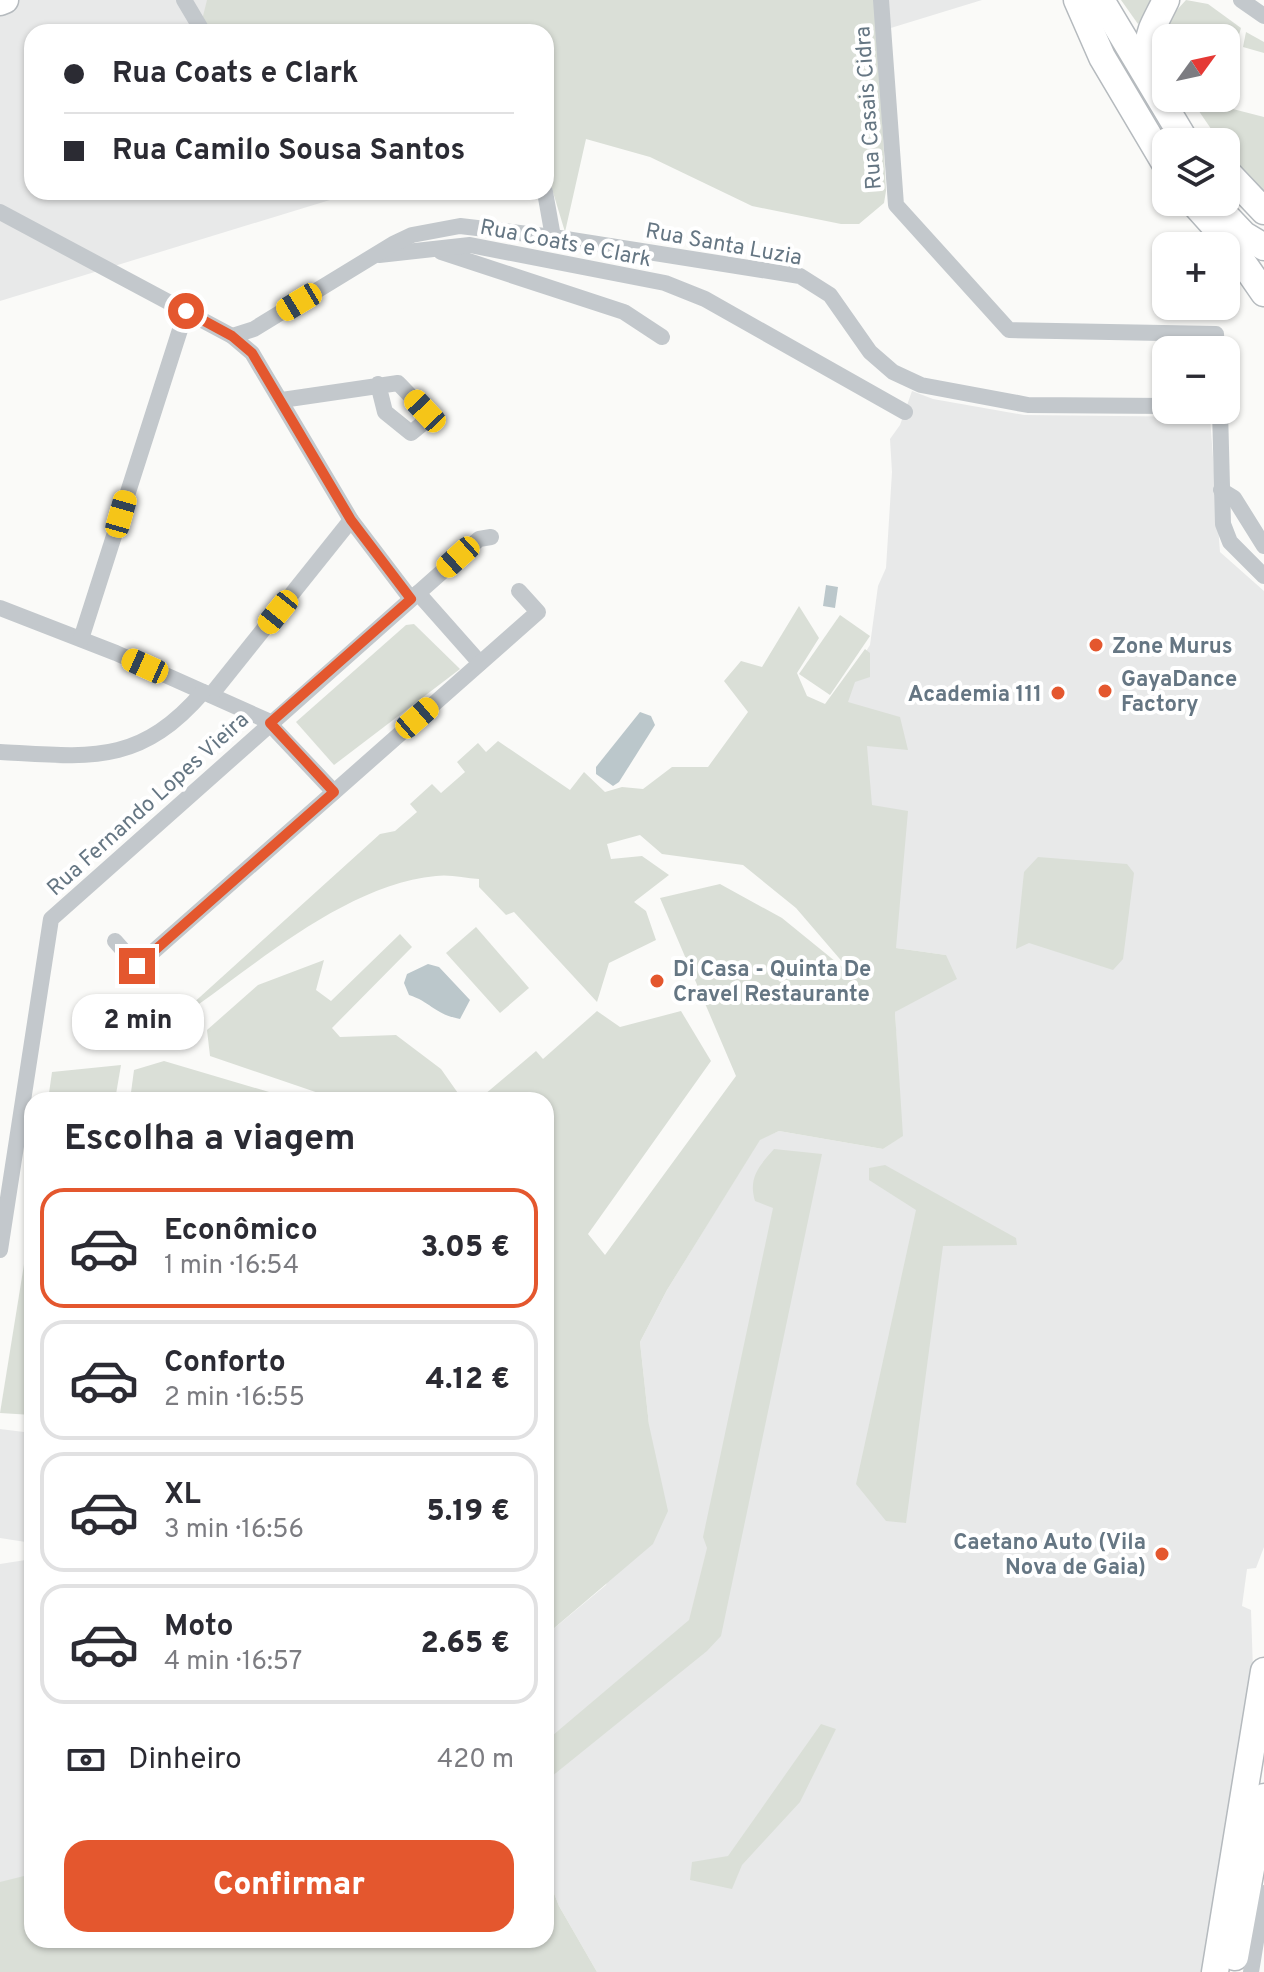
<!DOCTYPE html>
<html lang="pt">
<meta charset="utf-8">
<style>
:root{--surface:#fff;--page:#f7f7f7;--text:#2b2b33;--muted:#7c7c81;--line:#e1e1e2;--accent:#e4572e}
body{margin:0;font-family:Overpass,sans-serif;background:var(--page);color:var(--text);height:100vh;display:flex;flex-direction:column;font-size:30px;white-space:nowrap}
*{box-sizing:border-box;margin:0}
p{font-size:26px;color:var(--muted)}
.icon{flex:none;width:44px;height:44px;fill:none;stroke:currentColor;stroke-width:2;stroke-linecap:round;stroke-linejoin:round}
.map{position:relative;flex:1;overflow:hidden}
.drawer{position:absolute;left:24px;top:1092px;width:530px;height:856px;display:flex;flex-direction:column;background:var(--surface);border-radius:24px;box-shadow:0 2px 6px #0004}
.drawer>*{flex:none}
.banner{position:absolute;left:24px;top:24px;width:530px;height:176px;border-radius:24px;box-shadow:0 2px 6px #0004;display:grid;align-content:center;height:176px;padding:0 40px;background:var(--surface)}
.needle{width:52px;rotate:57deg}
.buttons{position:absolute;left:1152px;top:24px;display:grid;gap:16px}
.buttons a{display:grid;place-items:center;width:88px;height:88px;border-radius:16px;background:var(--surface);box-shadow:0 2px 6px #0004;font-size:40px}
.end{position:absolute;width:36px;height:36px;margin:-18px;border:10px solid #e4572e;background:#fff;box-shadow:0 0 0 4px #fff}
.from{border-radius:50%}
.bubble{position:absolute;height:56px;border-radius:24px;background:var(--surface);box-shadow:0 2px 6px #0004;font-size:26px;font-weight:800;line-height:56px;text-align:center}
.car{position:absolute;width:24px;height:48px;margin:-24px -12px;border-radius:10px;box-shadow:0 0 6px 2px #0007;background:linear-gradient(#f5c518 24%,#345 0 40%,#f5c518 0 76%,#345 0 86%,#f5c518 0)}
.banner b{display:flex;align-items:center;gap:28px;height:76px;font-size:30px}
.banner b+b{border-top:2px solid var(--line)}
.banner i{width:20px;height:20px;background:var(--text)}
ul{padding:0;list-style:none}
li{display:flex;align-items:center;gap:24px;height:120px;margin:0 16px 12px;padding:0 24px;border:4px solid var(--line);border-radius:24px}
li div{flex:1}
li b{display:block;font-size:30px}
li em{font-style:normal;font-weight:800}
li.active{border-color:var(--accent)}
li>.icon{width:72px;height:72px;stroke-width:1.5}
h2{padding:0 40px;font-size:36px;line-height:96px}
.pay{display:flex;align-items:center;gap:20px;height:88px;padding:0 40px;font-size:30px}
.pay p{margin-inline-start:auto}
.action{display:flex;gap:16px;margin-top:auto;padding:16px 40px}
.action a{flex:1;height:92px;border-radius:24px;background:var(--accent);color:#fff;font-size:32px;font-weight:800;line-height:92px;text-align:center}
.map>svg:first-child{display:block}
.built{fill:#e8e9e9}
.green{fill:#dadfd7}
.water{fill:#bbc7cb}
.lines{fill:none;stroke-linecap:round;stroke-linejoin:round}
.primary-casing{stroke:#b5babe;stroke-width:29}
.street{stroke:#c3c8cc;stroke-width:16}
.primary{stroke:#fff;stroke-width:26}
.route{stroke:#e4572e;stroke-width:10}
.poi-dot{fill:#e4572e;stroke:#fff;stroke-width:3}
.labels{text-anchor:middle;stroke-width:8;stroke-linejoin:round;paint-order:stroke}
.street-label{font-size:22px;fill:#657683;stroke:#fff}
.poi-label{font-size:22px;font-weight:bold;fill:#657683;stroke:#fff;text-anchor:start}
</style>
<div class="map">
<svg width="1264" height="1972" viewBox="0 0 1264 1972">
<rect width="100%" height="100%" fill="#fafaf8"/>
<!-- built -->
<g class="built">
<polygon points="0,0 982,0 546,134 546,32 32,32 32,192 356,192 0,301"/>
<polygon points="912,391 933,399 1024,415 1210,417 1220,552 1264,591 1264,1547 1256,1568 1247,1569 1242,1606 1251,1610 1253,1671 1204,1972 597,1972 559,1906 546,1873 546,1635 606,1585 649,1425 640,1342 667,1290 760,1139 779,1131 883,1149 902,1136 895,1012 946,955 896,948 870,819 834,737 859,662 870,645 878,586 886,568 892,472 890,439 900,425"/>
<polygon points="0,1429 32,1433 32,1543 0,1538"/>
<polygon points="32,1559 32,1940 0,1972 0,1564"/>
</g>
<!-- green -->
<g class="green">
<polygon points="207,0 876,0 886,191 884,203 859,224 841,224 752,206 650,157 586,139 565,232 546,169 546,32 209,32 202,20"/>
<polygon points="1121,0 1156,0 1138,24"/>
<polygon points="1186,0 1208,4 1241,28 1236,45 1226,42 1226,38 1166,38 1166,59 1158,31"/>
<polygon points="1246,32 1264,42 1264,53 1243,47"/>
<path d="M1190 98 1264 117V193C1251 180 1226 161 1226 142H1220Z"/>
<path d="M799 606 819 638 797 673 807 696 825 704 865 649 870 653V677L855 682 848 702 900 717 908 750 867 746 872 805 908 811 896 948 946 955 957 979 895 1012 903 1136 883 1149 779 1131 760 1140 667 1290 640 1342 649 1425 668 1511 653 1544 546 1635V1100H478L536 1051 543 1059 597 1011 620 1027 681 1011 711 1061 588 1234 605 1255 736 1076 660 898 720 884 782 918 857 979 796 908 743 865 662 854 640 835 607 844 611 859 642 856 669 875 634 902 646 911 656 940 609 963 597 1002 514 912 506 915 479 887V879C465 878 449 874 436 876 351 884 266 956 199 1004L190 1006 380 834 395 831 417 812 410 804 432 784 441 793 465 772 457 762 478 743 486 752 498 741 570 790 584 772 605 792 622 787 643 789 672 767H708L748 712 724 681 741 661 762 667Z"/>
<polygon points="840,615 870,636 830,695 799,674"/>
<polygon points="414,624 460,669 334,765 296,722 406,625"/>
<polygon points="1038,857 1127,864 1134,873 1123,959 1113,970 1029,943 1016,949 1024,872"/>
<polygon points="476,927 529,988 500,1013 446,953"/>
<polygon points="400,934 412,947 332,1028 340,1037 396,1035 441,1069 460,1096 456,1100 339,1100 210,1056 207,1030 258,985 324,960 316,990 331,1001"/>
<polygon points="164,1061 296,1100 130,1100 134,1070"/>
<polygon points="121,1065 115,1100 48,1100 52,1072"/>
<path d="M774 1149 822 1154 721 1636 707 1651 546 1781V1741L689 1620 707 1548 703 1537 773 1208 755 1201C748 1178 759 1166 774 1149Z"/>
<polygon points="885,1165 1016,1238 1017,1245 943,1246 906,1523 886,1521 856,1484 916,1210 869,1180 869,1168"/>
<polygon points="26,1252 32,1252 32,1415 0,1413"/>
<polygon points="821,1724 836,1729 800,1802 742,1865 732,1889 690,1880 692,1862 728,1856"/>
<polygon points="546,1873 559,1906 597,1972 0,1972 0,1882 32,1874 32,1940 546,1940"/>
</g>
<!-- water -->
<g class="water">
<polygon points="826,585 838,587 835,608 823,606"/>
<polygon points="640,712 651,716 655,725 619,782 613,786 596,774 596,767"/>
<path d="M428 964 439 967 470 1000 460 1019C434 1014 431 1002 409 995L404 983 407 974Z"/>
</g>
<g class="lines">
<defs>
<g id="primary">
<polyline points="1077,0 1102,57 1166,165"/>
<polyline points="1101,0 1186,142"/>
<polyline points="0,2 5,0"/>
<path d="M1166 79C1143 35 1145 43 1166 0"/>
<polyline points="1226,171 1264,211"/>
<polyline points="1193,202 1228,241 1264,293"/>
<polyline points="1224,214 1244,235 1264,247"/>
<polyline points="1235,1957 1264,1797"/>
<polyline points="1215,1972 1264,1671"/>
</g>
</defs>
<!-- primary casing -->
<use href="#primary" class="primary-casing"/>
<!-- street -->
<g class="street">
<polyline points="184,0 203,32"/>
<polyline points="881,0 896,205 1009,330 1216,334 1217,350"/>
<polyline points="1241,0 1264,16"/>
<polyline points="545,192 553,237"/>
<polyline points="0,212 232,336 252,353 351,520 411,599"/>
<polyline points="441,252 624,312 662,337"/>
<polyline points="379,255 470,245 665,283 705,299 905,412"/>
<polyline points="232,336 254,329 393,244 412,235 460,226 553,237 800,276 830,295 870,352 893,372 921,385 1028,405 1166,406"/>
<polyline points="282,400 398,383 425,411 422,424 411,433 385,412 378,384"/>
<polyline points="1220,410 1223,524 1230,542 1264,576"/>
<polyline points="1221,490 1234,498 1264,546"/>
<polyline points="418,593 480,663"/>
<polyline points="0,608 116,653 266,720 334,792"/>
<polyline points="81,639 186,311"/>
<polyline points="211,695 351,520"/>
<path d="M0 752C90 757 139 766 203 692"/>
<polyline points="115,941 137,966 538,612 519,591"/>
<polyline points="0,1250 51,919 479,539 491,537"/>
<polyline points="1251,1972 1264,1893"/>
</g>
<!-- primary -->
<use href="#primary" class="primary"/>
</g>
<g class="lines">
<!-- route -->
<polyline class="route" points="137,966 334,792 270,723 411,599 351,520 252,353 232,336 186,311"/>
</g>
<!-- markers -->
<g class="poi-dot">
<circle cx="1096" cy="645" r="8"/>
<circle cx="1105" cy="691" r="8"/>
<circle cx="1058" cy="693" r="8"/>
<circle cx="657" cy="981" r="8"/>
<circle cx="1162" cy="1554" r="8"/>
</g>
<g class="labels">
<!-- street labels -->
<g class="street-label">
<text transform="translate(867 108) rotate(-94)" y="8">Rua Casais Cidra</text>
<text transform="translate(566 242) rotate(11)" y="8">Rua Coats e Clark</text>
<text transform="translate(724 243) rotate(10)" y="8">Rua Santa Luzia</text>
<text transform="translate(147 803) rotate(-42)" y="8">Rua Fernando Lopes Vieira</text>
</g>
<!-- poi labels -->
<g class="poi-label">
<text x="1112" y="653">Zone Murus</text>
<text x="1121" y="686">GayaDance<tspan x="1121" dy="25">Factory</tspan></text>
<text x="1042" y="701" text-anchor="end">Academia 111</text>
<text x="673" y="976">Di Casa - Quinta De<tspan x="673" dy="25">Cravel Restaurante</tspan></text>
<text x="1146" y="1549" text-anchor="end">Caetano Auto (Vila<tspan x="1146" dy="25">Nova de Gaia)</tspan></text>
</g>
</g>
</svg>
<div class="buttons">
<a><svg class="needle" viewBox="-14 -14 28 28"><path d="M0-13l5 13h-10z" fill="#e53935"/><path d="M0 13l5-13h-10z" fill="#7c7c81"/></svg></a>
<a><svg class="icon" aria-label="layers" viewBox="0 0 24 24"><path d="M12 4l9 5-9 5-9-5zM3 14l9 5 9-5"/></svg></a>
<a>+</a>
<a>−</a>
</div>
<i class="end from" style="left:186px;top:311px"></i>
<i class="end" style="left:137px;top:966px"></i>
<div class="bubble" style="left:72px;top:994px;width:132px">2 min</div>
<i class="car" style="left:299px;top:302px;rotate:239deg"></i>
<i class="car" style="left:425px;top:411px;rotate:317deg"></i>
<i class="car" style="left:121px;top:514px;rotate:16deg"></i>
<i class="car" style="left:458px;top:557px;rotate:228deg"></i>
<i class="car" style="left:278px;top:612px;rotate:219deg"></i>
<i class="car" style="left:145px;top:666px;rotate:294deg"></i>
<i class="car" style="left:417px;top:718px;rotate:49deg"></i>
<div class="banner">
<b><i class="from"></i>Rua Coats e Clark</b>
<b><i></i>Rua Camilo Sousa Santos</b>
</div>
<section class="drawer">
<h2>Escolha a viagem</h2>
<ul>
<li class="active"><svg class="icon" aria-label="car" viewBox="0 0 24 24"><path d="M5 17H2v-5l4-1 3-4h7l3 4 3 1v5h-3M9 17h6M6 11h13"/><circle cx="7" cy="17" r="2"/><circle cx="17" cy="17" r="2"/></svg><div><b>Econômico</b><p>1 min · 16:54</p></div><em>3.05 €</em></li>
<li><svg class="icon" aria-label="car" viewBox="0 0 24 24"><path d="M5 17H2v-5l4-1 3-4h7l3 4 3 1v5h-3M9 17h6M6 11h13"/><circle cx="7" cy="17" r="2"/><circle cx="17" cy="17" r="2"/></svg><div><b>Conforto</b><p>2 min · 16:55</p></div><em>4.12 €</em></li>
<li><svg class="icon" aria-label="car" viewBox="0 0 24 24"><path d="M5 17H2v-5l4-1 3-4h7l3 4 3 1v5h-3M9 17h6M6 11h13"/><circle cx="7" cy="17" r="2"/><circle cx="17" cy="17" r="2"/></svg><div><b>XL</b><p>3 min · 16:56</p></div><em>5.19 €</em></li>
<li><svg class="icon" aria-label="car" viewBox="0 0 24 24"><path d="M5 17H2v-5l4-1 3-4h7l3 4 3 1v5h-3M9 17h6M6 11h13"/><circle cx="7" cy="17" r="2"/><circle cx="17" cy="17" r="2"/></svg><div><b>Moto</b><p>4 min · 16:57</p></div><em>2.65 €</em></li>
</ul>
<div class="pay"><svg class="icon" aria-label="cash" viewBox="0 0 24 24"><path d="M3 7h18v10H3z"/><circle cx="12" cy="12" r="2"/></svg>Dinheiro<p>420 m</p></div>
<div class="action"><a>Confirmar</a></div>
</section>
</div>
